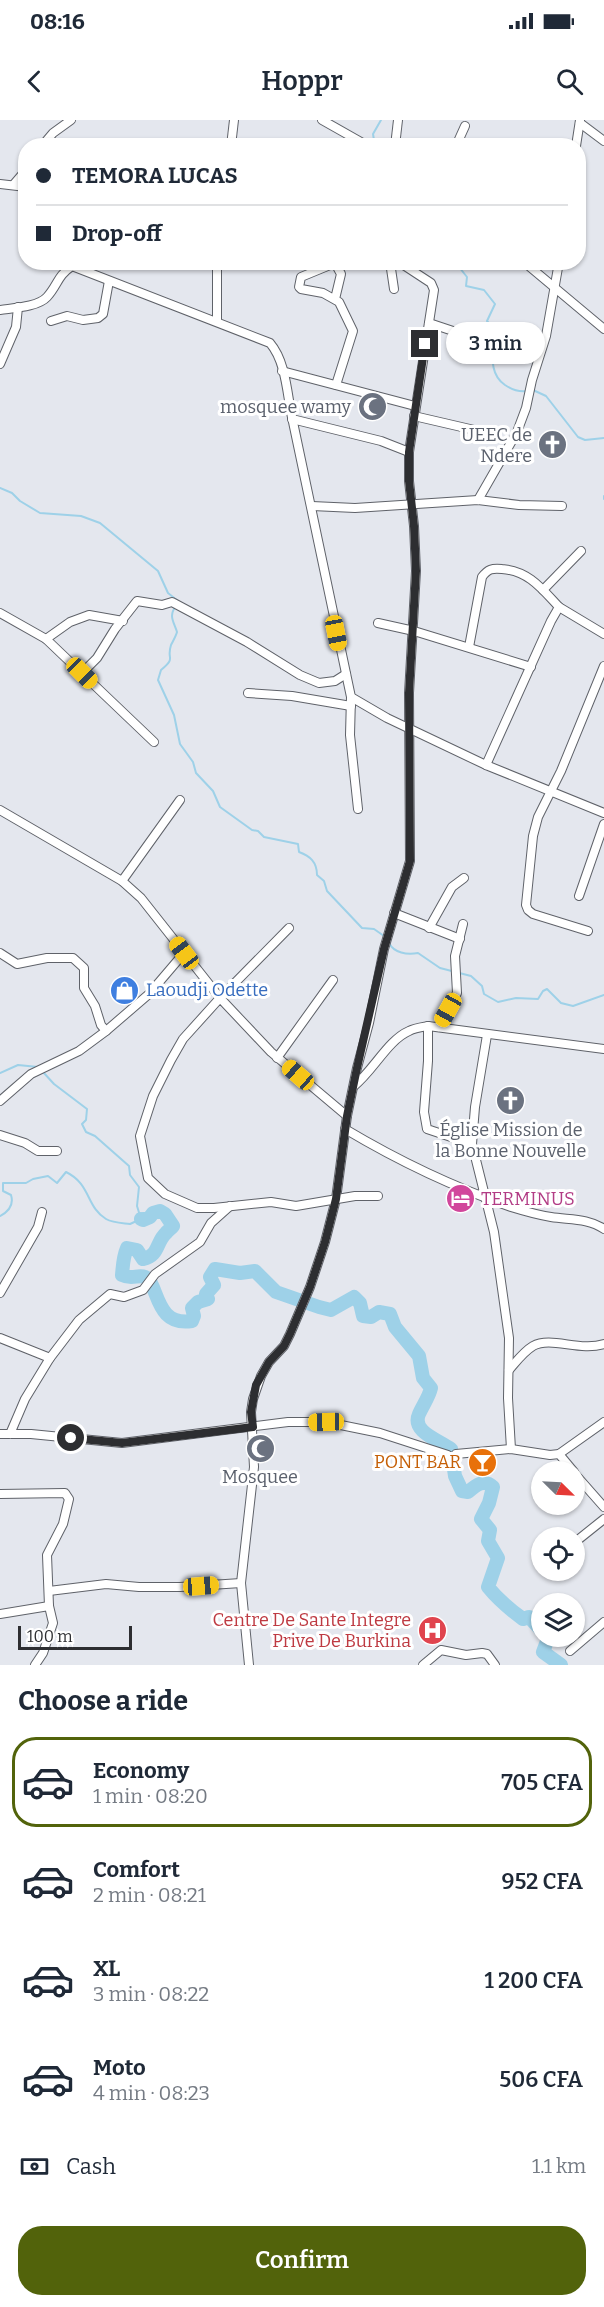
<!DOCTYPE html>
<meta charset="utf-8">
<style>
:root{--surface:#fff;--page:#f2f2f3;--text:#1f2937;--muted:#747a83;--line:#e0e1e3;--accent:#52630b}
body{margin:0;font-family:Bitter,serif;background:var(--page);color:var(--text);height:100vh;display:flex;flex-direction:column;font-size:22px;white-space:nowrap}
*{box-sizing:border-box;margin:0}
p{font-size:20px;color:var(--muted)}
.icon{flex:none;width:33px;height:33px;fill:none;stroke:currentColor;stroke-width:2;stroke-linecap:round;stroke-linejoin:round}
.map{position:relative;height:1545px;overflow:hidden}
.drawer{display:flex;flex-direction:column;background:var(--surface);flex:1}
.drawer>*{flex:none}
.banner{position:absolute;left:18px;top:18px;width:568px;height:132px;border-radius:24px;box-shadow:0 2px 4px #0004;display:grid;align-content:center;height:132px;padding:0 18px;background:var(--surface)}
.needle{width:39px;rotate:114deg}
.fabs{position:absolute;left:531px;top:1341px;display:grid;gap:12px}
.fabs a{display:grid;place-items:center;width:54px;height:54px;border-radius:50%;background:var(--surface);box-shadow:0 2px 4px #0004;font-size:30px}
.scale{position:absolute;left:18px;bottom:15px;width:114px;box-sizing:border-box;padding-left:6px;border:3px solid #2d2e31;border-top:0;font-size:16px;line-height:21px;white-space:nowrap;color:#2d2e31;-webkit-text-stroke:4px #fff;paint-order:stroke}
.end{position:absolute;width:27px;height:27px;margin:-14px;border:8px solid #2d2e31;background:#fff;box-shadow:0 0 0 3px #fff}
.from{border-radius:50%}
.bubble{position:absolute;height:42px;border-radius:21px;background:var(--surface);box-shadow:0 2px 4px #0004;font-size:20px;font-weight:600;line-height:42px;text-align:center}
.car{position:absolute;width:18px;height:36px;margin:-18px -9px;border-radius:8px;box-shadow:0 0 4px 2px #0007;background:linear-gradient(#f5c518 24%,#345 0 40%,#f5c518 0 76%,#345 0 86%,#f5c518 0)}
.banner b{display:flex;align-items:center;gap:21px;height:57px;font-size:22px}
.banner b+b{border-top:2px solid var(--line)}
.banner i{width:15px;height:15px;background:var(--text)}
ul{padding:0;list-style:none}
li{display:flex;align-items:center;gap:18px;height:90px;margin:0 12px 9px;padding:0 6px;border:3px solid transparent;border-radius:24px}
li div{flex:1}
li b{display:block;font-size:22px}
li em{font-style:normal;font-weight:600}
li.selected{border-color:var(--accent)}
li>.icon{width:54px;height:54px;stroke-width:1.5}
h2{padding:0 18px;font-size:27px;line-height:72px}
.pay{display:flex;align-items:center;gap:15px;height:66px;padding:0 18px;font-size:22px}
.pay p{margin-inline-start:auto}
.action{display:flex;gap:12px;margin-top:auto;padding:12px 18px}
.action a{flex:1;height:69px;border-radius:24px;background:var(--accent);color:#fff;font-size:24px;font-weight:600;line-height:69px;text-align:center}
.status{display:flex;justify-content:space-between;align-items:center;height:42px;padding:0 30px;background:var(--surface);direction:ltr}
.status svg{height:16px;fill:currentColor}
header{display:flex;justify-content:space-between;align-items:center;height:78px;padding:0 18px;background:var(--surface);font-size:27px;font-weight:600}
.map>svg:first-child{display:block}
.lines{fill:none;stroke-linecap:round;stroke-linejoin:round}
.stream{stroke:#9ed1e8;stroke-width:2}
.river{stroke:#9ed1e8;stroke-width:14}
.street-casing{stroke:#5f6269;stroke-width:10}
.street{stroke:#fff;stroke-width:8}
.route{stroke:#2d2e31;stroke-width:8}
.labels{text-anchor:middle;stroke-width:6;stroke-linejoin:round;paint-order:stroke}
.worship-label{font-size:18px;fill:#5b616d;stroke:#fff;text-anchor:end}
.shop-label{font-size:18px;fill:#366cbe;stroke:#fff;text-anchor:start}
.hotel-label{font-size:18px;fill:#b23c85;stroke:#fff;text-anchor:start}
.food-label{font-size:18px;fill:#c56008;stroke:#fff;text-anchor:end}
.health-label{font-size:18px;fill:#be3a42;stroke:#fff;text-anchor:end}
</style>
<div class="status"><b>08:16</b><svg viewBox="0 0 49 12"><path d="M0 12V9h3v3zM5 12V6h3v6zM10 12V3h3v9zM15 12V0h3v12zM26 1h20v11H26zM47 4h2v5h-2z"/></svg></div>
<header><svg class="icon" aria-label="back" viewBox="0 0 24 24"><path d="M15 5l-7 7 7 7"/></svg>Hoppr<svg class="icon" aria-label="search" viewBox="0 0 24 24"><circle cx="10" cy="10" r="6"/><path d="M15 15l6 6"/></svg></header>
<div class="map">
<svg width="604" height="1545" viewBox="0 0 604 1545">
<rect width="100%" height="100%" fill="#e4e7ee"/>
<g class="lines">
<!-- stream -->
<g class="stream">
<polyline points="375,26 373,14 381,0"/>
<path d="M455 142 467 157 466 166 484 170 495 184 487 201 493 208C495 228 486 252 505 265 513 270 518 272 528 271"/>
<polyline points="533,270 546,276 578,317 585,320 604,318"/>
<polyline points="0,368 12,373 20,381 40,393 81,396 100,403 158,451 168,473 178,481"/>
<polyline points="604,376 604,379"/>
<path d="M176 486C168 496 174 502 177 512 176 516 173 521 171 525 166 541 177 536 161 550L158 560 174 595 180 624 193 642 196 653 213 671 220 687 252 710 258 711 264 717 298 724 299 732C310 736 317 742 317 755L324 761 327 771 362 808 374 809 384 816"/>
<path d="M389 823C394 833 407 835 418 833L440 848 471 856 482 866 484 874 498 882 516 878 538 879 543 871 547 869 561 883 573 886 604 875"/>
<polyline points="0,953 18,945 38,947"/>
<path d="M0 1096C8 1092 14 1085 11 1075L3 1071V1063H26L33 1059 48 1056 57 1063 66 1052C91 1064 86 1087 106 1099 113 1103 122 1103 130 1104L141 1099 137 1086 139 1067 130 1055 129 1046 95 1016 86 1012 82 1004 86 1000 87 989 54 964 43 952"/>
</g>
<!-- river -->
<g class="river">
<path d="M141 1099 143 1100 150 1097 153 1093 160 1091 165 1094 173 1106C171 1109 168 1110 166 1113 156 1122 159 1136 143 1139L137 1130 127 1128C123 1137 123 1145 122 1155 132 1160 138 1154 145 1157 159 1163 154 1207 192 1201L194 1196 192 1188 198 1182 208 1179 206 1174 214 1165 210 1157 215 1149 240 1153 255 1151 276 1172 319 1187 331 1190 354 1177 360 1183 363 1196 371 1197 379 1192 390 1194 395 1207 419 1236 423 1258 431 1268C429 1277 423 1285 419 1294 411 1312 439 1320 451 1329L455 1356 462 1371 468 1372C475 1366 484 1358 493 1367L489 1383 481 1399 490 1410 488 1421 498 1438 488 1467C496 1477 512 1491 523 1499L529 1497 542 1511"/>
<polyline points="549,1516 543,1532 561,1545"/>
</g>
<defs>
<g id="street">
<polyline points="322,0 368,26"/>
<polyline points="580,3 604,21"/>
<polyline points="42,26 53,13 71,0"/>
<polyline points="231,26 234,0"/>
<polyline points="395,26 398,0"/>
<polyline points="456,26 465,6"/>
<polyline points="576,26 580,0"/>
<polyline points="0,64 26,67"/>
<polyline points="14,64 26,50"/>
<polyline points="217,142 217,201"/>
<polyline points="390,142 394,169"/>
<polyline points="524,142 604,209"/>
<polyline points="335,179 341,154 335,143 301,157 299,167 301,169 323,173 339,182 353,211 336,265"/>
<path d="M0 190C13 188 38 187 47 177 58 165 57 156 72 146L270 223C287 243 287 277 293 302 313 393 331 485 351 577L387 598 486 645 604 693"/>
<polyline points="51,201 67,196 83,200 98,198 103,194 109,161"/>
<polyline points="429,203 453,211 470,224"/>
<polyline points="0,244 16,207 18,187"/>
<polyline points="282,251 415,286"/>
<polyline points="414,296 483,312"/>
<polyline points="292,299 381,321 409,332"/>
<polyline points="478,380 517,312 526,288 532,260 546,216 559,142"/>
<polyline points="312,386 355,388 478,380 519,385 562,386"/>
<polyline points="543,470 581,431"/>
<polyline points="559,487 604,514"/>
<polyline points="0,493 46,519 154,622"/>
<polyline points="378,503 414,511 531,547"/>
<polyline points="46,519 70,502 89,495 123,501"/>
<path d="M469 527 482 457C488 449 492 448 502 449 529 451 542 469 559 487L551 501 486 645"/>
<polyline points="82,553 97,538 115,509 137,481 162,485 172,482 247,522 300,555 319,563 335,561 346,554"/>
<polyline points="248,573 292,576 351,586"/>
<polyline points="351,577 350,615 358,689"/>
<polyline points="0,690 122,761 141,778 220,878 289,808"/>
<polyline points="122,761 180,680"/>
<polyline points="579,776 604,704"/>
<polyline points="394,793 460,819"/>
<polyline points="429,808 452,767 464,758"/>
<polyline points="588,811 533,794 528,790 526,785 533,716 538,697 561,651 604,546"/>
<polyline points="0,833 17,844 47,838 73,838 84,848 84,868 95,886 101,905 106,911"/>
<polyline points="428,906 428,941 424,992 427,1009 472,1024"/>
<polyline points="438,907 457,873 455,836 463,804"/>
<polyline points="487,915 475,987 472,1024 494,1112 509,1218 508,1278 511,1329"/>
<polyline points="277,938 333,860"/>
<path d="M354 966C373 951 388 920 409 911 414 908 422 907 428 906L604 929"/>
<polyline points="0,981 31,954 79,931 106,911 149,874 184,833"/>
<polyline points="347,996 271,932 220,878 183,919 171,940 153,976 140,1016 148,1058 165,1074 197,1088 214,1088 271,1082 296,1086 355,1076 378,1076"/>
<path d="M345 1009C397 1040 453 1067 511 1087 524 1091 538 1095 551 1097 570 1100 588 1098 604 1109"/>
<polyline points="0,1015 25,1023 38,1031 57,1031"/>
<polyline points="0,1173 38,1107 42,1092"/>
<polyline points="0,1218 50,1238"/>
<path d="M509 1250C516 1242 523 1232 533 1226 551 1216 580 1232 604 1224"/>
<polyline points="0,1314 31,1314 122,1323 288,1302 326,1302 380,1313 448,1335"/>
<polyline points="10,1314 25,1279 50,1238 79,1200 110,1174 124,1177 143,1170 155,1154 200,1122 211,1103 230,1086"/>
<polyline points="456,1334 511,1329 550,1335 559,1334 604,1302"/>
<polyline points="559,1334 574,1352"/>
<polyline points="574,1353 604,1387"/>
<polyline points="0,1374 65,1373 69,1379 63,1404 47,1435 49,1486 53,1503 43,1533 35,1545"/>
<polyline points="574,1423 604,1399"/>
<polyline points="49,1471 106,1464 139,1467 180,1467 241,1463"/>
<polyline points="0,1494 49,1486"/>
<polyline points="570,1531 604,1502"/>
<polyline points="249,1545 241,1463 254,1347 251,1292 253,1279 261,1256 269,1242 284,1226 290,1214 310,1167 325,1122 336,1079 347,996 357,948 369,903 384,829 410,741 409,573 416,451 414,406 409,361 409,332 434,170 431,163 399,142"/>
<polyline points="423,1545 441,1530 466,1535 482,1533 487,1534 495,1545"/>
</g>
</defs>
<!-- street casing -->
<use href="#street" class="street-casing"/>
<!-- street -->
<use href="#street" class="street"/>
</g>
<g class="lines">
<!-- route -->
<polyline class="route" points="71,1318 122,1323 253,1307 251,1292 256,1265 269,1242 284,1226 290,1214 310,1167 325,1122 336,1079 347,996 357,948 384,829 410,741 409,573 416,451 414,406 409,361 409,332 425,224"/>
</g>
<!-- icons -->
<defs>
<symbol id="mosque-disc" viewBox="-11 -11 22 22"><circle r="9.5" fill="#6b7280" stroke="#fff"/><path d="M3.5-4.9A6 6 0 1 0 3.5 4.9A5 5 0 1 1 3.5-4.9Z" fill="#fff"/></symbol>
<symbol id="church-disc" viewBox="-11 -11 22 22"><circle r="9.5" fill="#6b7280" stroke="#fff"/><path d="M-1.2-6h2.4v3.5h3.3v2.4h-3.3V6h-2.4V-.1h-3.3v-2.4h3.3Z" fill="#fff"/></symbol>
<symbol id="shop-disc" viewBox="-11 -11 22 22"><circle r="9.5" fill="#3f7fe0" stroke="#fff"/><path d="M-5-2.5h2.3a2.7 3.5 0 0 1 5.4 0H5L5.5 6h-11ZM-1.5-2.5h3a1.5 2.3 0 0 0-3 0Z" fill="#fff"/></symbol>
<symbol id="hotel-disc" viewBox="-11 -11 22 22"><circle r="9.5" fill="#d1479c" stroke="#fff"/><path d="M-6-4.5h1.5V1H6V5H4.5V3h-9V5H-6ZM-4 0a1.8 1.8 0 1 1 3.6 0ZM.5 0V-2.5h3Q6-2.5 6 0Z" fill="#fff"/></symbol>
<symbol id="bar-disc" viewBox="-11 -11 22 22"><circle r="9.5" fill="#e8710a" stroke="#fff"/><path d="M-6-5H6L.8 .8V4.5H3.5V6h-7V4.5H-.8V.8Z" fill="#fff"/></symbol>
<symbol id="hospital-disc" viewBox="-11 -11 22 22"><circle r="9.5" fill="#e0444e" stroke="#fff"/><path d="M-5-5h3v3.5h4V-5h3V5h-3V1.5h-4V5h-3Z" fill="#fff"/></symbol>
</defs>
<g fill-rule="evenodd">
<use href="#mosque-disc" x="356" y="270" width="33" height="33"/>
<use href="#church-disc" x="536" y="308" width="33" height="33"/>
<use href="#shop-disc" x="108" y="854" width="33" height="33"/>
<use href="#church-disc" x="494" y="964" width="33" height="33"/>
<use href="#hotel-disc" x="444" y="1062" width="33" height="33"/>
<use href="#mosque-disc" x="244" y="1312" width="33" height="33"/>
<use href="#bar-disc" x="466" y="1326" width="33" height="33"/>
<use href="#hospital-disc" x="416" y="1494" width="33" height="33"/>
</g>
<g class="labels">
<!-- worship labels -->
<g class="worship-label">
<text x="351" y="293">mosquee wamy</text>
<text x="532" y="321">UEEC de<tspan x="532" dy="21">Ndere</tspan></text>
<text x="511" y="1016" text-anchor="middle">Église Mission de<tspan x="511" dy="21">la Bonne Nouvelle</tspan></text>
<text x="260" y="1363" text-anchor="middle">Mosquee</text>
</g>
<!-- shop labels -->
<g class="shop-label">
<text x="146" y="876">Laoudji Odette</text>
</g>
<!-- hotel labels -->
<g class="hotel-label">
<text x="481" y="1085">TERMINUS</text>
</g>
<!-- food labels -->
<g class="food-label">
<text x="461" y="1348">PONT BAR</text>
</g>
<!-- health labels -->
<g class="health-label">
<text x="411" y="1506">Centre De Sante Integre<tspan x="411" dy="21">Prive De Burkina</tspan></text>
</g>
</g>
</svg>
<div class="fabs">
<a><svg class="needle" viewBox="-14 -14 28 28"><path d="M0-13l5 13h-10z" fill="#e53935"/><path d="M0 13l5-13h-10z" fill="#747a83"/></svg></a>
<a><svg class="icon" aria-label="locate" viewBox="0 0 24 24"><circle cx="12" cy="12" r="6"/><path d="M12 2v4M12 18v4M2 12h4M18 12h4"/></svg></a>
<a><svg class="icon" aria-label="layers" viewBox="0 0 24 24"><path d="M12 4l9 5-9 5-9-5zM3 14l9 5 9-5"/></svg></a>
</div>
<div class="scale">100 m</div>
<i class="end from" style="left:71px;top:1318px"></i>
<i class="end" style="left:425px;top:224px"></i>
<div class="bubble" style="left:446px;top:202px;width:99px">3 min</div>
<i class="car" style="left:336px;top:513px;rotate:169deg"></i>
<i class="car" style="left:82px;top:553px;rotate:135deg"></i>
<i class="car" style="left:184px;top:833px;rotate:323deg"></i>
<i class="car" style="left:448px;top:890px;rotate:209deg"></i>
<i class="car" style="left:298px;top:955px;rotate:311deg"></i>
<i class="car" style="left:326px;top:1302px;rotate:269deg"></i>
<i class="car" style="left:201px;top:1466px;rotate:86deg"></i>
<div class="banner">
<b><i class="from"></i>TEMORA LUCAS</b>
<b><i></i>Drop-off</b>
</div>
</div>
<section class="drawer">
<h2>Choose a ride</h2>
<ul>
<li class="selected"><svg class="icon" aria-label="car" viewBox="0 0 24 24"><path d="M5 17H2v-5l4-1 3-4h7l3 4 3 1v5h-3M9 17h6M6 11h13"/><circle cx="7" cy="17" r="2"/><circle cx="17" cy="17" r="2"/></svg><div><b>Economy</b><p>1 min · 08:20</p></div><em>705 CFA</em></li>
<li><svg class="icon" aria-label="car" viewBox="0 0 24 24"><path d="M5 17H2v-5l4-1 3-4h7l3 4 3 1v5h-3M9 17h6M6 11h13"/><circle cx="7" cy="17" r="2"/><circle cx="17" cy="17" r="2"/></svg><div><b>Comfort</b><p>2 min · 08:21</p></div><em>952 CFA</em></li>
<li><svg class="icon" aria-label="car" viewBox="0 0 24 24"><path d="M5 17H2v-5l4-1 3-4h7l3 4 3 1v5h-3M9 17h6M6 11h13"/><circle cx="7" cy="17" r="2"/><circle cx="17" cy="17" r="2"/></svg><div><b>XL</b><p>3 min · 08:22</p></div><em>1 200 CFA</em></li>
<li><svg class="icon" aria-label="car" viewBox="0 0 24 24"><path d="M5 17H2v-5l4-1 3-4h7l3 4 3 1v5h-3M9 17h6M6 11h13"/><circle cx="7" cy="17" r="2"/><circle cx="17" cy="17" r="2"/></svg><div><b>Moto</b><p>4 min · 08:23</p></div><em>506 CFA</em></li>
</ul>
<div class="pay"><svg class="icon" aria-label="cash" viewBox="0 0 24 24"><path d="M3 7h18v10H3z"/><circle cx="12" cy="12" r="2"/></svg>Cash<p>1.1 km</p></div>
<div class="action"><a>Confirm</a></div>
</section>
